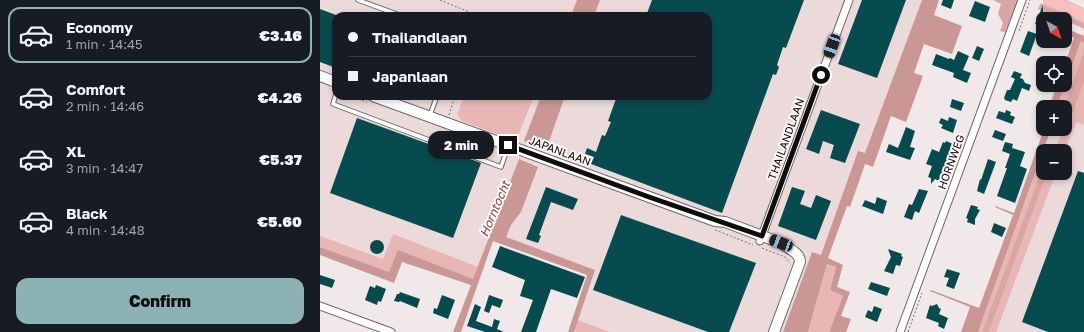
<!DOCTYPE html>
<meta charset="utf-8">
<style>
:root{--surface:#171b24;--page:#242831;--text:#f1f3f6;--muted:#9ea1a6;--line:#363941;--accent:#8cb2b5}
body{margin:0;font-family:"Golos Text",sans-serif;background:var(--page);color:var(--text);height:100vh;display:flex;flex-direction:column;font-size:15px;white-space:nowrap}
*{box-sizing:border-box;margin:0}
p{font-size:13px;color:var(--muted)}
.icon{flex:none;width:22px;height:22px;fill:none;stroke:currentColor;stroke-width:2;stroke-linecap:round;stroke-linejoin:round}
.map{position:relative;flex:1;overflow:hidden}
.panel{display:flex;flex-direction:column;background:var(--surface);width:320px}
.panel>*{flex:none}
.top-card{position:absolute;left:12px;top:12px;width:380px;height:88px;border-radius:12px;box-shadow:0 2px 6px #0003;display:grid;align-content:center;height:88px;padding:0 16px;background:var(--surface)}
.needle{width:26px;rotate:140deg}
.controls{position:absolute;left:716px;top:12px;display:grid;gap:8px}
.controls a{display:grid;place-items:center;width:36px;height:36px;border-radius:8px;background:var(--surface);box-shadow:0 2px 6px #0003;font-size:20px}
.end{position:absolute;width:18px;height:18px;margin:-9px;border:5px solid #100d0d;background:#fff;box-shadow:0 0 0 2px #fff}
.from{border-radius:50%}
.bubble{position:absolute;height:28px;border-radius:12px;background:var(--surface);box-shadow:0 2px 6px #0003;font-size:13px;font-weight:800;line-height:28px;text-align:center}
.car{position:absolute;width:12px;height:24px;margin:-12px -6px;border-radius:5px;box-shadow:0 0 3px 1px #0007;background:linear-gradient(#222 24%,#8ab4d8 0 40%,#222 0 76%,#8ab4d8 0 86%,#222 0)}
.top-card b{display:flex;align-items:center;gap:14px;height:38px;font-size:15px}
.top-card b+b{border-top:1px solid var(--line)}
.top-card i{width:10px;height:10px;background:var(--text)}
ul{padding:7px 0 0;list-style:none}
li{display:flex;align-items:center;gap:12px;height:56px;margin:0 8px 6px;padding:0 8px;border:2px solid transparent;border-radius:12px}
li div{flex:1}
li b{display:block;font-size:15px}
li em{font-style:normal;font-weight:800}
li.on{border-color:var(--accent)}
li>.icon{width:36px;height:36px;stroke-width:1.5}
.button{display:flex;gap:8px;margin-top:auto;padding:8px 16px}
.button a{flex:1;height:46px;border-radius:12px;background:var(--accent);color:#111;font-size:16px;font-weight:800;line-height:46px;text-align:center}
main{display:flex;flex:1;min-height:0}
.map>svg:first-child{display:block}
.built{fill:#ebdad9;fill-rule:evenodd}
.green{fill:#e8b7b5}
.forest{fill:#daa6a4}
.water{fill:#cb9795}
.building{fill:#064c4f}
.lines{fill:none;stroke-linecap:round;stroke-linejoin:round}
.lane-casing{stroke:#6d6666;stroke-width:5.5}
.street-casing{stroke:#6d6666;stroke-width:9}
.secondary-casing{stroke:#6d6666;stroke-width:12}
.highway-casing{stroke:#c6c5c5;stroke-width:14}
.path{stroke:#767171;stroke-width:1;stroke-dasharray:2 2;stroke-linecap:butt}
.lane{stroke:#fff;stroke-width:3.5}
.street{stroke:#fff;stroke-width:7}
.secondary{stroke:#fff;stroke-width:10}
.highway{stroke:#f8bfbd;stroke-width:12}
.route{stroke:#100d0d;stroke-width:5}
.labels{text-anchor:middle;stroke-width:4;stroke-linejoin:round;paint-order:stroke}
.street-label{font-size:11px;fill:#100d0d;stroke:#fef6f6}
.water-label{font-size:12px;font-style:italic;fill:#834041;stroke:#fef6f6}
</style>
<main>
<section class="panel">
<ul>
<li class="on"><svg class="icon" aria-label="car" viewBox="0 0 24 24"><path d="M5 17H2v-5l4-1 3-4h7l3 4 3 1v5h-3M9 17h6M6 11h13"/><circle cx="7" cy="17" r="2"/><circle cx="17" cy="17" r="2"/></svg><div><b>Economy</b><p>1 min · 14:45</p></div><em>€3.16</em></li>
<li><svg class="icon" aria-label="car" viewBox="0 0 24 24"><path d="M5 17H2v-5l4-1 3-4h7l3 4 3 1v5h-3M9 17h6M6 11h13"/><circle cx="7" cy="17" r="2"/><circle cx="17" cy="17" r="2"/></svg><div><b>Comfort</b><p>2 min · 14:46</p></div><em>€4.26</em></li>
<li><svg class="icon" aria-label="car" viewBox="0 0 24 24"><path d="M5 17H2v-5l4-1 3-4h7l3 4 3 1v5h-3M9 17h6M6 11h13"/><circle cx="7" cy="17" r="2"/><circle cx="17" cy="17" r="2"/></svg><div><b>XL</b><p>3 min · 14:47</p></div><em>€5.37</em></li>
<li><svg class="icon" aria-label="car" viewBox="0 0 24 24"><path d="M5 17H2v-5l4-1 3-4h7l3 4 3 1v5h-3M9 17h6M6 11h13"/><circle cx="7" cy="17" r="2"/><circle cx="17" cy="17" r="2"/></svg><div><b>Black</b><p>4 min · 14:48</p></div><em>€5.60</em></li>
</ul>
<div class="button"><a>Confirm</a></div>
</section>
<div class="map">
<svg width="764" height="332" viewBox="0 0 764 332">
<rect width="100%" height="100%" fill="#f1e9e9"/>
<!-- built -->
<g class="built">
<path d="M0 0H610L475 332H267L253 326 272 273 171 237 154 282 81 255 72 275 0 250ZM16 16H388V96H16Z"/>
<path d="M764 32V332H653L727 129H745V107H732L741 85H745V75L759 39ZM723 151H745V173H723Z"/>
</g>
<!-- green -->
<g class="green">
<polygon points="761,41 764,43 764,50 744,107 737,107"/>
<polygon points="764,82 764,125 756,122 744,151 735,151 743,129 745,129 747,118 750,119"/>
<polygon points="144,96 214,96 196,141 142,121 137,114"/>
<polygon points="723,152 723,166 662,332 658,332"/>
<polygon points="727,173 736,173 676,332 669,332"/>
<polygon points="73,234 158,267 153,279 78,251 69,272 0,247 0,236 63,259"/>
<polygon points="507,264 516,267 510,290 523,296 509,332 488,332"/>
<polygon points="258,320 290,332 254,332"/>
</g>
<!-- forest -->
<g class="forest">
<polygon points="673,0 700,0 687,33 680,31 683,23 678,14 681,4"/>
<polygon points="721,3 764,23 764,29 745,20 745,19 742,19 718,9"/>
<polygon points="764,50 764,82 750,120 747,118 745,125 744,107"/>
<polygon points="723,166 723,173 727,173 669,332 662,332"/>
</g>
<!-- water -->
<g class="water">
<polygon points="257,0 280,0 274,16 251,16"/>
<polygon points="602,0 619,0 614,15 642,26 632,54 604,44 594,73 603,76 586,122 571,116 553,167 545,164 530,207 527,206 508,258 523,265 517,287 530,292 521,316 531,319 526,332 509,332 523,296 510,290 516,267 507,264 488,332 463,332 492,252 501,255 538,151 545,153"/>
<polygon points="752,31 764,36 764,43 761,41 745,84 745,64 754,38 750,36"/>
<polygon points="737,85 745,85 737,107 729,107"/>
<polygon points="221,96 245,96 226,150 204,141"/>
<polygon points="724,129 731,129 658,332 641,332 650,307 610,291 611,290 659,308 693,215 675,207 675,206 694,213"/>
<polygon points="199,159 218,167 201,212 191,225 186,237 275,270 254,332 248,332 267,275 173,241 141,332 133,332 151,285 82,262 74,283 0,255 0,247 69,272 78,250 153,279"/>
</g>
<!-- building -->
<g class="building">
<polygon points="332,0 484,0 466,48 463,47 457,65 459,67 456,75 453,74 402,213 271,164 274,157 265,154 267,148 276,152 282,135 285,136 291,122 288,121 297,96 388,96 388,16 326,16"/>
<polygon points="542,0 586,0 557,78 518,64"/>
<polygon points="623,0 634,0 631,9 621,5"/>
<polygon points="655,1 670,7 665,22 649,16"/>
<polygon points="723,5 723,27 715,24"/>
<polygon points="0,9 16,15 16,68 0,62"/>
<polygon points="708,31 717,34 709,56 700,52"/>
<polygon points="657,46 664,49 659,61 652,58"/>
<polygon points="638,51 649,56 643,70 651,73 647,83 633,77 634,73 612,65 616,54 629,59 630,58 634,60"/>
<polygon points="694,71 702,74 700,78 703,79 705,83 711,85 709,91 702,88 697,101 693,99 691,102 685,100 684,98 687,90 690,90 695,79 691,77"/>
<polygon points="632,99 644,103 641,111 630,107"/>
<polygon points="501,110 540,124 525,163 510,158 514,145 503,141 499,154 486,149"/>
<polygon points="686,110 691,112 690,115 695,117 692,124 676,118 679,111 685,113"/>
<polygon points="629,117 637,120 633,133 621,128 623,125 619,123 621,118 628,121"/>
<polygon points="37,118 161,163 133,238 10,193"/>
<polygon points="586,127 595,131 590,147 595,148 590,160 566,152 569,144 578,148"/>
<polygon points="675,130 686,134 683,141 672,137"/>
<polygon points="626,141 633,144 619,181 615,179 611,184 611,178 608,177 612,166 606,164 612,149 619,152 623,142 625,143"/>
<polygon points="685,142 693,144 692,148 705,152 700,166 707,169 695,203 677,196 687,168 685,168 690,154 682,151"/>
<polygon points="668,159 676,162 664,194 657,191 660,179 661,180"/>
<polygon points="758,171 764,173 764,332 728,332 702,322"/>
<polygon points="226,187 258,199 253,210 231,202 219,235 221,236 218,243 206,239"/>
<polygon points="472,187 485,191 480,204 491,208 496,195 511,201 496,240 458,226"/>
<polygon points="599,189 608,191 599,213 595,211 592,220 584,217 589,204 592,205"/>
<polygon points="557,197 567,201 563,214 542,206 545,200 555,204"/>
<polygon points="651,205 658,207 657,209 660,210 655,219 655,225 647,222 648,219 646,218"/>
<polygon points="301,215 436,263 409,332 388,332 273,290"/>
<polygon points="674,223 686,228 682,237 671,232"/>
<circle cx="57" cy="247" r="7"/>
<polygon points="180,246 265,277 257,298 231,289 216,332 201,332 213,300 200,296 205,280 172,267"/>
<polygon points="568,249 582,254 581,256 583,257 580,266 576,265 573,274 564,271 571,257"/>
<polygon points="627,269 640,273 634,289 626,286 629,278 624,277"/>
<polygon points="0,275 15,280 12,288 0,284"/>
<polygon points="551,282 570,288 567,296 548,289"/>
<polygon points="56,285 66,289 61,302 58,301 57,305 45,300 50,286 55,288"/>
<polygon points="80,292 100,299 97,308 80,301 79,302 74,301 77,294 79,294"/>
<polygon points="122,295 135,300 128,319 113,313 114,308 117,309"/>
<polygon points="169,295 183,300 180,308 172,305 169,313 164,311"/>
<polygon points="155,304 161,307 156,321 172,327 174,319 180,321 177,329 184,332 165,332 147,326"/>
<polygon points="617,304 619,308 621,309 619,314 628,318 624,329 618,326 619,323 606,318 610,305 612,306"/>
<polygon points="554,306 562,309 557,322 545,317 548,310 552,312"/>
</g>
<g class="lines">
<defs>
<g id="lane">
<polyline points="38,0 82,16"/>
<polyline points="16,94 13,104 181,167 188,147"/>
<polyline points="110,115 117,96"/>
</g>
<g id="street">
<polyline points="440,241 529,0"/>
<polyline points="0,306 71,332"/>
<polyline points="580,332 702,0"/>
</g>
<g id="secondary">
<polyline points="0,76 16,82"/>
<path d="M53 96 395 221 405 222 461 243C468 249 480 252 480 262L454 332"/>
</g>
<polyline id="highway" points="730,0 764,16"/>
</defs>
<!-- lane casing -->
<use href="#lane" class="lane-casing"/>
<!-- street casing -->
<use href="#street" class="street-casing"/>
<!-- secondary casing -->
<use href="#secondary" class="secondary-casing"/>
<!-- highway casing -->
<use href="#highway" class="highway-casing"/>
<!-- path -->
<g class="path">
<polyline points="120,0 159,16"/>
<polyline points="699,31 710,0"/>
<polyline points="31,96 47,102"/>
<polyline points="129,115 135,96"/>
<polyline points="395,230 433,245"/>
<polyline points="442,248 465,257 470,263"/>
<polyline points="588,332 602,293"/>
</g>
<!-- lane -->
<use href="#lane" class="lane"/>
<!-- street -->
<use href="#street" class="street"/>
<!-- secondary -->
<use href="#secondary" class="secondary"/>
<!-- highway -->
<use href="#highway" class="highway"/>
</g>
<g class="lines">
<!-- route -->
<polyline class="route" points="188,145 329,197 442,236 501,75"/>
</g>
<g class="labels">
<!-- street labels -->
<g class="street-label">
<text transform="translate(466 139) rotate(-70)" y="4">THAILANDLAAN</text>
<text transform="translate(240 151) rotate(20)" y="4">JAPANLAAN</text>
<text transform="translate(631 162) rotate(-70)" y="4">HORNWEG</text>
</g>
<!-- water labels -->
<g class="water-label">
<text transform="translate(175 209) rotate(-67)" y="4">Horntocht</text>
</g>
</g>
</svg>
<div class="controls">
<a><svg class="needle" viewBox="-14 -14 28 28"><path d="M0-13l5 13h-10z" fill="#e53935"/><path d="M0 13l5-13h-10z" fill="#9ea1a6"/></svg></a>
<a><svg class="icon" aria-label="locate" viewBox="0 0 24 24"><circle cx="12" cy="12" r="6"/><path d="M12 2v4M12 18v4M2 12h4M18 12h4"/></svg></a>
<a>+</a>
<a>−</a>
</div>
<i class="end from" style="left:501px;top:75px"></i>
<i class="end" style="left:188px;top:145px"></i>
<div class="bubble" style="left:108px;top:131px;width:66px">2 min</div>
<i class="car" style="left:512px;top:46px;rotate:200deg"></i>
<i class="car" style="left:461px;top:243px;rotate:291deg"></i>
<div class="top-card">
<b><i class="from"></i>Thailandlaan</b>
<b><i></i>Japanlaan</b>
</div>
</div>
</main>
